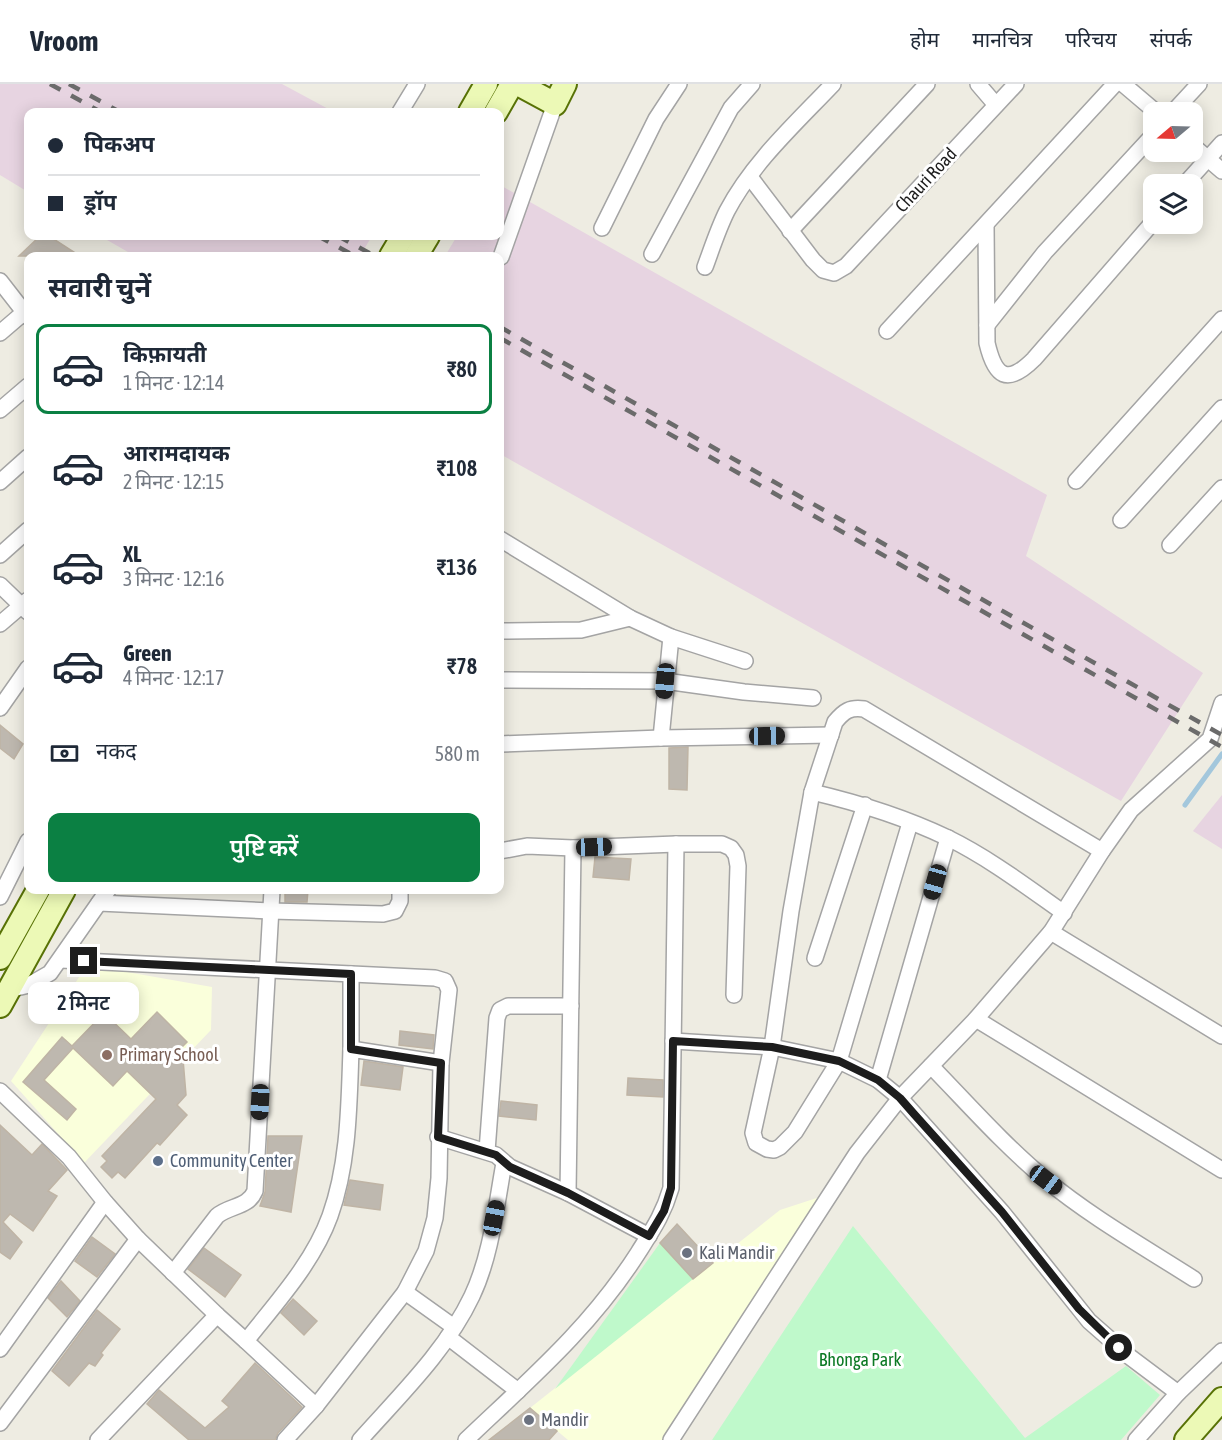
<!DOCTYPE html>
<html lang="hi">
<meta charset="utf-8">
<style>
:root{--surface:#fff;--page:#f6f6f7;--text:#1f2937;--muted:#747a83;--line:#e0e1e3;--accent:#0b8043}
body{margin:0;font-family:"Asap Condensed","Noto Sans Devanagari",sans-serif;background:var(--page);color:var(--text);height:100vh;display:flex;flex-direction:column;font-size:22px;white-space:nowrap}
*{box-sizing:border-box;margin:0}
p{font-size:20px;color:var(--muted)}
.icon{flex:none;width:33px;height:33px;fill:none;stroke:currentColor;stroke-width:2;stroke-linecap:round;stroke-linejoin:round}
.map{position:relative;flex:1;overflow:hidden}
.side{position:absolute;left:24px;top:168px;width:480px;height:642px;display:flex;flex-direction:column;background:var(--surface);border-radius:12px;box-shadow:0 3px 15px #0003}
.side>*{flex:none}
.hud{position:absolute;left:24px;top:24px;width:480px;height:132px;border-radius:12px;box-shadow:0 3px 15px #0003;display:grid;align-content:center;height:132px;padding:0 24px;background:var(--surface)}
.needle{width:39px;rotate:251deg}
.buttons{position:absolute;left:1143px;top:18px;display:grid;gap:12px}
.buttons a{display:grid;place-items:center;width:60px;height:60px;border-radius:12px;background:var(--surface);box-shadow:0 3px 15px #0003;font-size:30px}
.end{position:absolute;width:27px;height:27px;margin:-14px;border:8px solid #1d1d1d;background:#fff;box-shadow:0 0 0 3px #fff}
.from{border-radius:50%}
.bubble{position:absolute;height:42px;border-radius:12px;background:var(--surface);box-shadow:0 3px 15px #0003;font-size:20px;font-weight:600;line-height:42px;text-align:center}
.car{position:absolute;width:18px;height:36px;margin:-18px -9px;border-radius:8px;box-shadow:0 0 4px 2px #0007;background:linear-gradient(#222 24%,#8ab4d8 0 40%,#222 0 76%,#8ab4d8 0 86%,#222 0)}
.hud b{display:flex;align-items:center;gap:21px;height:57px;font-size:22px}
.hud b+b{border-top:2px solid var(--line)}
.hud i{width:15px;height:15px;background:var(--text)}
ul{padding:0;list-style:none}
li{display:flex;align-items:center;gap:18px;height:90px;margin:0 12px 9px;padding:0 12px;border:3px solid transparent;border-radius:12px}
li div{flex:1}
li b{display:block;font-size:22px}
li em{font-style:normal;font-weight:600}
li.active{border-color:var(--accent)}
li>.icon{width:54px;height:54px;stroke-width:1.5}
h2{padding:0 24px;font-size:27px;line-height:72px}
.pay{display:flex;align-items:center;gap:15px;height:66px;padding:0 24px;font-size:22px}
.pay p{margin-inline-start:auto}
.button{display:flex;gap:12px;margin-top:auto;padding:12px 24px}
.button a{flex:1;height:69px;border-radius:12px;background:var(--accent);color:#fff;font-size:24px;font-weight:600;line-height:69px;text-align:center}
header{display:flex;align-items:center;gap:36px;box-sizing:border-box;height:84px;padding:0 30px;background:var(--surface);border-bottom:2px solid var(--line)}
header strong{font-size:28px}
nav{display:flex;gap:33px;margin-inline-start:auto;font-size:21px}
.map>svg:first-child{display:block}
.industrial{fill:#e7d4e1}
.education{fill:#faffdb}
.park{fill:#bff9cb}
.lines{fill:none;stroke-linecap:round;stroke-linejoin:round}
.stream{stroke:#a3c7dc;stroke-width:5}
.building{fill:#beb8af;stroke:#bfb4a5;stroke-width:1.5}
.street-casing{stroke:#a4a4a4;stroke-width:18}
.secondary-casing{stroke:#587206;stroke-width:26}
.street{stroke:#fff;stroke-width:15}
.secondary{stroke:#ecf9b6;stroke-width:22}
.rail{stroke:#6b6b6b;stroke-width:4.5;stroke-dasharray:12 12;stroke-linecap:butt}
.route{stroke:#1d1d1d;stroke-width:8}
.education-dot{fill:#8d6e63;stroke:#fff;stroke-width:2}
.service-dot{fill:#5c6f8a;stroke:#fff;stroke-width:2}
.worship-dot{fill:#6b7280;stroke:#fff;stroke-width:2}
.labels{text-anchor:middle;stroke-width:6;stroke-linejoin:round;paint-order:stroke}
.street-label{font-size:18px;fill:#1d1d1d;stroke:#fff}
.education-label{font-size:18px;fill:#785e54;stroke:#fff;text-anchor:start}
.service-label{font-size:18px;fill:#4e5e75;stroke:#fff;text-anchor:start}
.worship-label{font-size:18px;fill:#5b616d;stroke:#fff;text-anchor:start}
.park-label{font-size:18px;fill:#0c7924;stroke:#fff}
</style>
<header>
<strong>Vroom</strong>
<nav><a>होम</a><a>मानचित्र</a><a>परिचय</a><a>संपर्क</a></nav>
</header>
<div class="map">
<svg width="1222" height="1356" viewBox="0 0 1222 1356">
<rect width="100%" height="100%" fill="#eeece2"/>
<!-- industrial -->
<g class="industrial">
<polygon points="0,0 282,0 334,28 28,28 28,108 0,91"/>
<polygon points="500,101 1047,411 1026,472 1203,589 1121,717 500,370 500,172 445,172 457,152 500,152"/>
<polygon points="100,152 372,152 360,172 135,172"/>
<polygon points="1222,711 1222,765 1193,747"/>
</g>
<!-- education -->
<g class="education">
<polygon points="87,881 212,903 211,946 84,1079 11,997"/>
<polygon points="832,1109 664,1356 568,1356 530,1324 780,1126"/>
</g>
<!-- park -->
<g class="park">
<polygon points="853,1142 1025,1354 1126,1282 1160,1311 1121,1356 712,1356"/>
<polygon points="660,1159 693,1195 555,1305"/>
</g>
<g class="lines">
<!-- stream -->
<polyline class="stream" points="1185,721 1222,670"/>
</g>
<!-- building -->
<g class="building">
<polygon points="40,152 49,152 80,172 19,172"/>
<polygon points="0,641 23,660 14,675 0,664"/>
<polygon points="688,663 687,706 669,705 669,664"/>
<polygon points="595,773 631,775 629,796 593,793"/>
<polygon points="285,806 308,806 307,818 285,818"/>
<polygon points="157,928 187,958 182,963 186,1011 177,1021 187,1031 160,1061 157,1059 125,1094 118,1088 112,1094 101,1083 107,1077 102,1072 156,1015 127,987 113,1002 73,964 44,996 76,1025 67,1036 23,998 62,953 72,962 104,929 131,955"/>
<polygon points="400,947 434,951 433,965 399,961"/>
<polygon points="364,977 403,983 400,1006 361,1001"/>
<polygon points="628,994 663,996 663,1013 627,1011"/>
<polygon points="501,1017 537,1021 536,1036 499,1032"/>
<polygon points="0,1041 32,1071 42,1060 67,1086 48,1107 57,1112 33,1147 10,1130 3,1138 22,1158 10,1175 0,1168"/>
<polygon points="268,1052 302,1052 291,1128 260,1122 265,1108"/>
<polygon points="350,1096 383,1101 380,1126 344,1121"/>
<polygon points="677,1140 713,1179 693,1195 660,1159"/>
<polygon points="92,1153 115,1170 97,1193 75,1177"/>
<polygon points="204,1164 241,1191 225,1213 188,1185"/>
<polygon points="61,1197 80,1217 67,1233 48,1214"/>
<polygon points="293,1215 317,1237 304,1251 281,1229"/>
<polygon points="97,1226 120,1245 101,1269 103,1271 95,1282 89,1279 69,1302 52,1287"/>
<polygon points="255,1279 302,1323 278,1349 275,1356 189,1356 147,1320 159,1306 205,1344 229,1323 222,1317"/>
<polygon points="530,1324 557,1347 549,1356 489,1356"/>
</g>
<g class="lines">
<defs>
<g id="street">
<polyline points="978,0 996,21"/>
<polyline points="1123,0 1156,28"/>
<polyline points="400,28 417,0"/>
<polyline points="1173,28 1199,0"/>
<polyline points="1192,61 1222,87"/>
<polyline points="750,93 813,176 823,186 834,189 846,182 1016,0"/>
<polyline points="1185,100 1222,59"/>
<path d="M986 141 987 259C995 293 1007 302 1034 275L1154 137"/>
<polyline points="602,144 656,35 679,0"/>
<polyline points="790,147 927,0"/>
<polyline points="652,170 731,24 752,0"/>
<polyline points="501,173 555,20"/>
<path d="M705 183C712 164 718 145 727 127 752 79 796 39 833 0"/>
<polyline points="0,197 28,233"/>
<polyline points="987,241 1045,168 1154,50"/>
<polyline points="887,247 1115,0"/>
<polyline points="0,249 28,225"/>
<polyline points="0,326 28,302"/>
<polyline points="1076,397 1222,235"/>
<polyline points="0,398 28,373"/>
<polyline points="1121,436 1222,324"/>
<polyline points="500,455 630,534 671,553 745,577"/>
<polyline points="1170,461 1222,404"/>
<polyline points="0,471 28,446"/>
<polyline points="0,501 28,528"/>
<polyline points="0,540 28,516"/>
<polyline points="500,547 581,546 630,534"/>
<polyline points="500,596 665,597 744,608 813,614"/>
<polyline points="0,624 28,584"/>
<polyline points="661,654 671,553"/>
<polyline points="500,660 661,654 831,651"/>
<polyline points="812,708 791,827 772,963 753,1049 756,1059 767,1065 774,1066 780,1063 795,1048 839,977 910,739"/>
<polyline points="500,767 527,762 573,764 676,760 722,760 731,764 736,771 738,782 734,911"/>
<polyline points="0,813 28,757"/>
<polyline points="99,819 271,827 383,830 395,827 400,817 400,806"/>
<path d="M1064 829C1027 803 989 774 948 754 904 733 859 719 812 708L835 638C844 627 850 623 864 625L1102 767"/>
<polyline points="1051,848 1222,952"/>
<polyline points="815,874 865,721"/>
<polyline points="61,876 435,894 445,897 449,906 441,979 439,1094 435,1134 426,1167 405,1208 316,1322 285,1356"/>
<polyline points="351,890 351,965"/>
<polyline points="8,906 29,901 50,889 108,806"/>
<polyline points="976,935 1222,1086"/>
<polyline points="673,957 772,963 839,977 878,996 900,1014 1002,1128 1089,1237 1130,1273 1178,1309"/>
<path d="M931 982C968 1020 1004 1061 1045 1095 1091 1133 1144 1163 1194 1195"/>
<polyline points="878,996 948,754"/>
<polyline points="0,1007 69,1073 105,1118 138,1155 217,1231"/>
<polyline points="438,1053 496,1071 510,1083 568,1109 649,1152"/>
<polyline points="487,1067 497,934 500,926 508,922 571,922"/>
<polyline points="568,1109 573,764"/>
<path d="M173 1189 217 1132C230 1121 248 1124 255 1107L272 806"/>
<polyline points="405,1208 454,1243"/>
<polyline points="448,1253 518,1307"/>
<polyline points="246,1257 316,1322"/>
<polyline points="0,1265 105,1118"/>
<polyline points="0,1339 138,1155"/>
<path d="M98 1356 217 1231 246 1257C276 1219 313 1179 330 1132 349 1079 349 1020 351 965L441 979"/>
<path d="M360 1356C400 1311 446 1267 472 1212 491 1172 496 1123 504 1079"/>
<path d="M466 1356C530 1295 590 1244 638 1169 653 1145 663 1131 671 1104L676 760"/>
<polyline points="671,1356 857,1069 900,1014 976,935 1051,848 1102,767 1131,726 1210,655 1222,619"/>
<polyline points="1136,1356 1178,1309 1222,1267"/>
</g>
<g id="secondary">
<polyline points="518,0 555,20 565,0"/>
<polyline points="470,28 486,0"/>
<polyline points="496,28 512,0"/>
<polyline points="391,172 403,152"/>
<polyline points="416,172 428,152"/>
<polyline points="0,874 38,806"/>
<polyline points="0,922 64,806"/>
<polyline points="1186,1356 1222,1315"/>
</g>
</defs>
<!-- street casing -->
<use href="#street" class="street-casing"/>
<!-- secondary casing -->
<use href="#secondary" class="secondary-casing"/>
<!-- street -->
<use href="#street" class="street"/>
<!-- secondary -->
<use href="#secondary" class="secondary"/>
<!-- rail -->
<g class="rail">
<polyline points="50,0 101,28"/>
<polyline points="69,0 120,28"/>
<polyline points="318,152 355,172"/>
<polyline points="338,152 375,172"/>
<polyline points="500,243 1222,651"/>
<polyline points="500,254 1222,663"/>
</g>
</g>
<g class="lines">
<!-- route -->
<polyline class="route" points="84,877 351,890 351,965 441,979 438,1053 496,1071 510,1083 568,1109 649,1152 664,1127 671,1104 673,957 772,963 839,977 878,996 900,1014 914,1030 1002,1128 1079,1225 1119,1264"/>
</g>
<!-- markers -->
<circle class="education-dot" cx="107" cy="971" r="6"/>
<circle class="service-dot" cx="158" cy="1077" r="6"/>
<g class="worship-dot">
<circle cx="687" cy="1169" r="6"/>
<circle cx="529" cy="1336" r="6"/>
</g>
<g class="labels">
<!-- street labels -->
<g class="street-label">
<text transform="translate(926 96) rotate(-47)" y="6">Chauri Road</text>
</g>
<!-- education labels -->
<g class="education-label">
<text x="119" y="977">Primary School</text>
</g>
<!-- service labels -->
<g class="service-label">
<text x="170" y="1083">Community Center</text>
</g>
<!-- worship labels -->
<g class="worship-label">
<text x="699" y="1175">Kali Mandir</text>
<text x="541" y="1342">Mandir</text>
</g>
<!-- park labels -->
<g class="park-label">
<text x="860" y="1282">Bhonga Park</text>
</g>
</g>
</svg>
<div class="buttons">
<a><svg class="needle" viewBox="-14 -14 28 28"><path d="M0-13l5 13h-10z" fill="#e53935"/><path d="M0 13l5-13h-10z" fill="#747a83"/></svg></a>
<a><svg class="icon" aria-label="layers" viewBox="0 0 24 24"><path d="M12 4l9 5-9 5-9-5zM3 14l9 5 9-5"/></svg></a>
</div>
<i class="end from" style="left:1119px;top:1264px"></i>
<i class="end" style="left:84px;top:877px"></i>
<div class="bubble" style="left:28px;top:898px;width:111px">2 मिनट</div>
<i class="car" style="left:665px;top:597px;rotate:185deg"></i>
<i class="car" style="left:767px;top:652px;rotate:89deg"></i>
<i class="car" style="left:594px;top:763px;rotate:88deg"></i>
<i class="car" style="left:935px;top:798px;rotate:196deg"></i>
<i class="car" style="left:260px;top:1018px;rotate:183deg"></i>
<i class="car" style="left:1046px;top:1096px;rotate:127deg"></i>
<i class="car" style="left:494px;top:1134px;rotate:11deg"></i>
<div class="hud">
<b><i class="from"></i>पिकअप</b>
<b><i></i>ड्रॉप</b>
</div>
<section class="side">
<h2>सवारी चुनें</h2>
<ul>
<li class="active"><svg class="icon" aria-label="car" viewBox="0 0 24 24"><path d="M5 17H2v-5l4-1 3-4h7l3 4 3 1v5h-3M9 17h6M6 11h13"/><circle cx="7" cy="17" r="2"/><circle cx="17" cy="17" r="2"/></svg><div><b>किफ़ायती</b><p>1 मिनट · 12:14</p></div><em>₹80</em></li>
<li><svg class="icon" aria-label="car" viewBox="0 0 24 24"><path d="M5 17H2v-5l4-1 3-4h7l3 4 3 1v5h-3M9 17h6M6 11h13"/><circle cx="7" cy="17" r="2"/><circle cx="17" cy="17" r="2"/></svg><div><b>आरामदायक</b><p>2 मिनट · 12:15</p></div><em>₹108</em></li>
<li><svg class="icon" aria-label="car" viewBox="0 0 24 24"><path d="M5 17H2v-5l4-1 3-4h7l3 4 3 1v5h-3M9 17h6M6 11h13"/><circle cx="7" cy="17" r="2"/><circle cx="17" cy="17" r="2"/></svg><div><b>XL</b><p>3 मिनट · 12:16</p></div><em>₹136</em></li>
<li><svg class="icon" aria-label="car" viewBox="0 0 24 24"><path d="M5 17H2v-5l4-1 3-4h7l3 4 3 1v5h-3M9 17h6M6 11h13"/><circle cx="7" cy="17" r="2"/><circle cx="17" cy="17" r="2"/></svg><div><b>Green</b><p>4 मिनट · 12:17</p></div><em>₹78</em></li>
</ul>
<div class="pay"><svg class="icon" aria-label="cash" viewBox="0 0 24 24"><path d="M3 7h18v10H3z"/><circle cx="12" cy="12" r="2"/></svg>नकद<p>580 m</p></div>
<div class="button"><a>पुष्टि करें</a></div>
</section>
</div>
